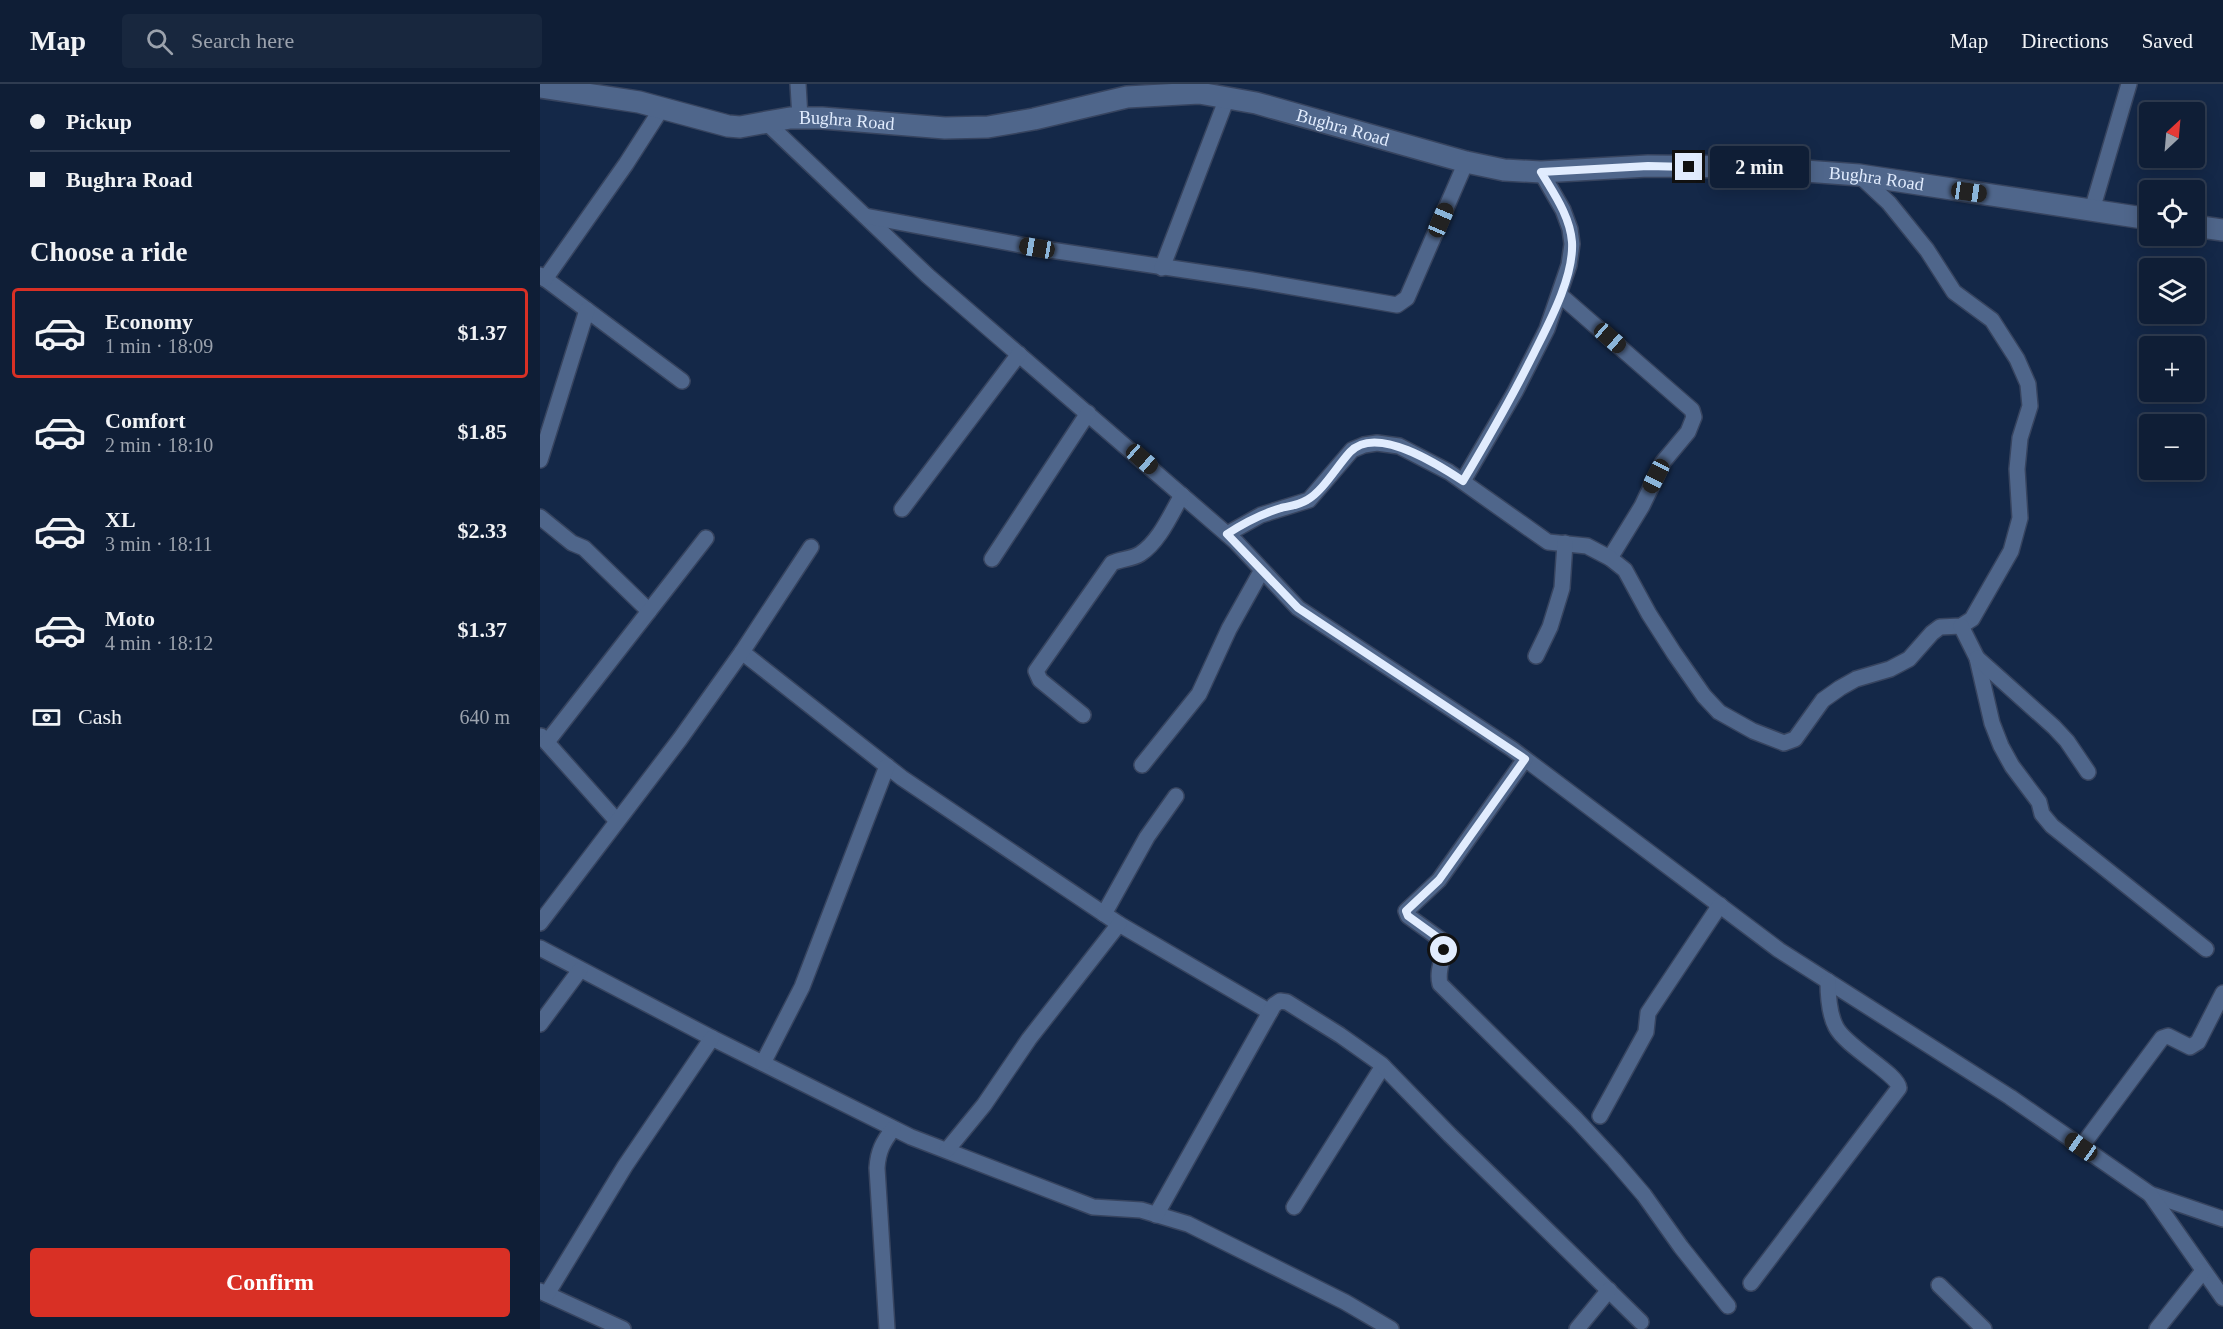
<!DOCTYPE html>
<meta charset="utf-8">
<style>
:root{--surface:#0f1e36;--page:#18273e;--text:#f1f3f6;--muted:#9ba2ad;--line:#2f3c51;--accent:#d93025}
body{margin:0;font-family:"Times New Roman",serif;background:var(--page);color:var(--text);height:100vh;display:flex;flex-direction:column;font-size:22px;white-space:nowrap}
*{box-sizing:border-box;margin:0}
p{font-size:20px;color:var(--muted)}
.icon{flex:none;width:33px;height:33px;fill:none;stroke:currentColor;stroke-width:2;stroke-linecap:round;stroke-linejoin:round}
.map{position:relative;flex:1;overflow:hidden}
.sheet{display:flex;flex-direction:column;background:var(--surface);width:540px}
.sheet>*{flex:none}
.top-card{display:grid;align-content:center;height:132px;padding:0 30px;background:var(--surface)}
.needle{width:39px;rotate:26deg}
.buttons{position:absolute;left:1599px;top:18px;display:grid;gap:12px}
.buttons a{display:grid;place-items:center;width:66px;height:66px;border-radius:6px;background:var(--surface);box-shadow:0 3px 15px #0003,0 0 0 2px var(--line);font-size:30px}
.end{position:absolute;width:27px;height:27px;margin:-14px;border:8px solid #e1ecfe;background:#111;box-shadow:0 0 0 3px #111}
.from{border-radius:50%}
.bubble{position:absolute;height:42px;border-radius:6px;background:var(--surface);box-shadow:0 3px 15px #0003,0 0 0 2px var(--line);font-size:20px;font-weight:700;line-height:42px;text-align:center}
.car{position:absolute;width:18px;height:36px;margin:-18px -9px;border-radius:8px;box-shadow:0 0 4px 2px #0007;background:linear-gradient(#222 24%,#8ab4d8 0 40%,#222 0 76%,#8ab4d8 0 86%,#222 0)}
.top-card b{display:flex;align-items:center;gap:21px;height:57px;font-size:22px}
.top-card b+b{border-top:2px solid var(--line)}
.top-card i{width:15px;height:15px;background:var(--text)}
ul{padding:0;list-style:none}
li{display:flex;align-items:center;gap:18px;height:90px;margin:0 12px 9px;padding:0 18px;border:3px solid transparent;border-radius:6px}
li div{flex:1}
li b{display:block;font-size:22px}
li em{font-style:normal;font-weight:700}
li.selected{border-color:var(--accent)}
li>.icon{width:54px;height:54px;stroke-width:1.5}
h2{padding:0 30px;font-size:27px;line-height:72px}
.pay{display:flex;align-items:center;gap:15px;height:66px;padding:0 30px;font-size:22px}
.pay p{margin-inline-start:auto}
.primary-button{display:flex;gap:12px;margin-top:auto;padding:12px 30px}
.primary-button a{flex:1;height:69px;border-radius:6px;background:var(--accent);color:#fff;font-size:24px;font-weight:700;line-height:69px;text-align:center}
header{display:flex;align-items:center;gap:36px;box-sizing:border-box;height:84px;padding:0 30px;background:var(--surface);border-bottom:2px solid var(--line)}
header strong{font-size:28px}
nav{display:flex;gap:33px;margin-inline-start:auto;font-size:21px}
.search{width:420px;height:54px;background:var(--page);display:flex;align-items:center;gap:15px;box-sizing:border-box;padding:0 21px;border-radius:6px;color:var(--muted);font-size:22px}
main{display:flex;flex:1;min-height:0}
.map>svg:first-child{display:block}
.lines{fill:none;stroke-linecap:round;stroke-linejoin:round}
.street-casing{stroke:#37445f;stroke-width:18}
.secondary-casing{stroke:#37445f;stroke-width:24}
.street{stroke:#4f668b;stroke-width:15}
.secondary{stroke:#4f668b;stroke-width:21}
.route{stroke:#e1ecfe;stroke-width:8}
.labels{text-anchor:middle;stroke-width:4.5;stroke-linejoin:round;paint-order:stroke}
.street-label{font-size:18px;fill:#e1ecfe;stroke:#142848}
</style>
<header>
<strong>Map</strong>
<div class="search"><svg class="icon" aria-label="search" viewBox="0 0 24 24"><circle cx="10" cy="10" r="6"/><path d="M15 15l6 6"/></svg>Search here</div>
<nav><a>Map</a><a>Directions</a><a>Saved</a></nav>
</header>
<main>
<section class="sheet">
<div class="top-card">
<b><i class="from"></i>Pickup</b>
<b><i></i>Bughra Road</b>
</div>
<h2>Choose a ride</h2>
<ul>
<li class="selected"><svg class="icon" aria-label="car" viewBox="0 0 24 24"><path d="M5 17H2v-5l4-1 3-4h7l3 4 3 1v5h-3M9 17h6M6 11h13"/><circle cx="7" cy="17" r="2"/><circle cx="17" cy="17" r="2"/></svg><div><b>Economy</b><p>1 min · 18:09</p></div><em>$1.37</em></li>
<li><svg class="icon" aria-label="car" viewBox="0 0 24 24"><path d="M5 17H2v-5l4-1 3-4h7l3 4 3 1v5h-3M9 17h6M6 11h13"/><circle cx="7" cy="17" r="2"/><circle cx="17" cy="17" r="2"/></svg><div><b>Comfort</b><p>2 min · 18:10</p></div><em>$1.85</em></li>
<li><svg class="icon" aria-label="car" viewBox="0 0 24 24"><path d="M5 17H2v-5l4-1 3-4h7l3 4 3 1v5h-3M9 17h6M6 11h13"/><circle cx="7" cy="17" r="2"/><circle cx="17" cy="17" r="2"/></svg><div><b>XL</b><p>3 min · 18:11</p></div><em>$2.33</em></li>
<li><svg class="icon" aria-label="car" viewBox="0 0 24 24"><path d="M5 17H2v-5l4-1 3-4h7l3 4 3 1v5h-3M9 17h6M6 11h13"/><circle cx="7" cy="17" r="2"/><circle cx="17" cy="17" r="2"/></svg><div><b>Moto</b><p>4 min · 18:12</p></div><em>$1.37</em></li>
</ul>
<div class="pay"><svg class="icon" aria-label="cash" viewBox="0 0 24 24"><path d="M3 7h18v10H3z"/><circle cx="12" cy="12" r="2"/></svg>Cash<p>640 m</p></div>
<div class="primary-button"><a>Confirm</a></div>
</section>
<div class="map">
<svg width="1683" height="1245" viewBox="0 0 1683 1245">
<rect width="100%" height="100%" fill="#142848"/>
<g class="lines">
<defs>
<g id="street">
<polyline points="258,0 260,34"/>
<polyline points="227,39 388,192 696,458 758,524 972,665 1239,866 1470,1013 1610,1110 1683,1135"/>
<polyline points="1552,126 1589,0"/>
<polyline points="325,132 497,164 712,196 857,221 867,214 926,78"/>
<polyline points="622,184 687,14"/>
<polyline points="0,191 142,297"/>
<polyline points="5,195 86,80 122,24"/>
<polyline points="1020,211 1152,326 1154,333 1148,348 1123,378 1102,422 1070,474"/>
<polyline points="0,376 47,226"/>
<polyline points="923,397 975,308 1007,245 1029,181 1032,160 1030,145 1023,126 1001,88"/>
<polyline points="362,425 479,270"/>
<polyline points="0,433 32,459 44,464 109,527"/>
<polyline points="687,450 721,431 769,416 812,366 824,361 837,359 859,362 909,388 1008,458 1047,462 1070,474 1085,486 1109,530 1134,569 1164,612 1179,628 1213,647 1244,659 1255,655 1283,616 1300,604 1316,595 1350,585 1369,575 1392,549 1400,543 1421,542 1432,535 1471,467 1480,434 1477,385 1480,354 1490,322 1488,300 1477,275 1452,236 1414,208 1387,166 1349,119 1319,91"/>
<polyline points="452,475 548,329"/>
<polyline points="1421,542 1437,574 1452,639 1461,662 1472,682 1499,718 1502,730 1512,742 1666,865"/>
<polyline points="202,568 362,694 579,840 730,928"/>
<polyline points="996,572 1010,543 1022,504 1025,459"/>
<polyline points="1437,574 1514,643 1527,657 1548,688"/>
<path d="M543 631 500 596 496 587 572 479C581 475 592 475 600 470 619 458 631 430 642 411"/>
<polyline points="1,652 77,737"/>
<polyline points="7,658 166,454"/>
<path d="M985 675 899 796 866 827 868 832 904 858C906 872 896 884 900 900L1036 1035 1074 1076 1104 1111 1141 1163 1188 1222"/>
<polyline points="602,681 659,610 689,545 722,486"/>
<polyline points="564,830 607,753 636,712"/>
<polyline points="0,839 140,655 202,568 271,463"/>
<polyline points="0,864 172,954 371,1053 553,1123 601,1126 648,1140 805,1218 851,1245"/>
<polyline points="0,940 40,886"/>
<polyline points="223,979 262,903 347,682"/>
<polyline points="1060,1032 1106,948 1108,929 1180,821"/>
<polyline points="1541,1063 1622,954 1628,952 1650,963 1658,958 1683,909"/>
<polyline points="407,1066 444,1021 489,955 579,840"/>
<polyline points="1610,1110 1683,1214"/>
<polyline points="754,1123 843,982"/>
<polyline points="616,1131 734,921 740,917 747,918 800,951 841,980 910,1051 1101,1238"/>
<path d="M1211 1199 1359 1004C1358 990 1306 963 1296 943 1289 930 1288 912 1288 897"/>
<polyline points="1399,1201 1444,1245"/>
<polyline points="0,1207 83,1245"/>
<polyline points="7,1210 85,1082 172,954"/>
<path d="M347 1245 337 1084C338 1067 343 1058 353 1045"/>
<polyline points="1037,1245 1069,1206"/>
<polyline points="1617,1245 1663,1187"/>
</g>
<g id="secondary">
<path id="s1" d="M0 3 99 18 188 42 200 43 250 34H282L405 44 448 43 494 35 587 13 659 9 716 19 926 78 964 86 1001 88 1108 82 1211 83 1319 91 1610 135"/>
<polyline points="1654,142 1683,146"/>
</g>
</defs>
<!-- street casing -->
<use href="#street" class="street-casing"/>
<!-- secondary casing -->
<use href="#secondary" class="secondary-casing"/>
<!-- street -->
<use href="#street" class="street"/>
<!-- secondary -->
<use href="#secondary" class="secondary"/>
</g>
<g class="lines">
<!-- route -->
<path class="route" d="M904 866V858L868 832 866 827 899 796 985 675 758 524 687 450C704 439 721 430 741 424 750 422 759 421 767 416 783 407 797 382 810 368 836 340 899 381 923 397 948 355 972 313 994 269 1009 239 1034 193 1032 158 1030 132 1014 110 1001 88L1108 82 1149 83"/>
</g>
<g class="labels">
<!-- street labels -->
<g class="street-label">
<text dy="6" stroke="none"><textPath href="#s1" startOffset="312">Bughra Road</textPath></text>
<text dy="6" stroke="none"><textPath href="#s1" startOffset="816">Bughra Road</textPath></text>
<text dy="6" stroke="none"><textPath href="#s1" startOffset="1356">Bughra Road</textPath></text>
</g>
</g>
</svg>
<div class="buttons">
<a><svg class="needle" viewBox="-14 -14 28 28"><path d="M0-13l5 13h-10z" fill="#e53935"/><path d="M0 13l5-13h-10z" fill="#9ba2ad"/></svg></a>
<a><svg class="icon" aria-label="locate" viewBox="0 0 24 24"><circle cx="12" cy="12" r="6"/><path d="M12 2v4M12 18v4M2 12h4M18 12h4"/></svg></a>
<a><svg class="icon" aria-label="layers" viewBox="0 0 24 24"><path d="M12 4l9 5-9 5-9-5zM3 14l9 5 9-5"/></svg></a>
<a>+</a>
<a>−</a>
</div>
<i class="end from" style="left:904px;top:866px"></i>
<i class="end" style="left:1149px;top:83px"></i>
<div class="bubble" style="left:1170px;top:62px;width:99px">2 min</div>
<i class="car" style="left:1429px;top:108px;rotate:98deg"></i>
<i class="car" style="left:901px;top:136px;rotate:23deg"></i>
<i class="car" style="left:497px;top:164px;rotate:280deg"></i>
<i class="car" style="left:1070px;top:254px;rotate:131deg"></i>
<i class="car" style="left:602px;top:375px;rotate:131deg"></i>
<i class="car" style="left:1116px;top:392px;rotate:207deg"></i>
<i class="car" style="left:1541px;top:1063px;rotate:305deg"></i>
</div>
</main>
